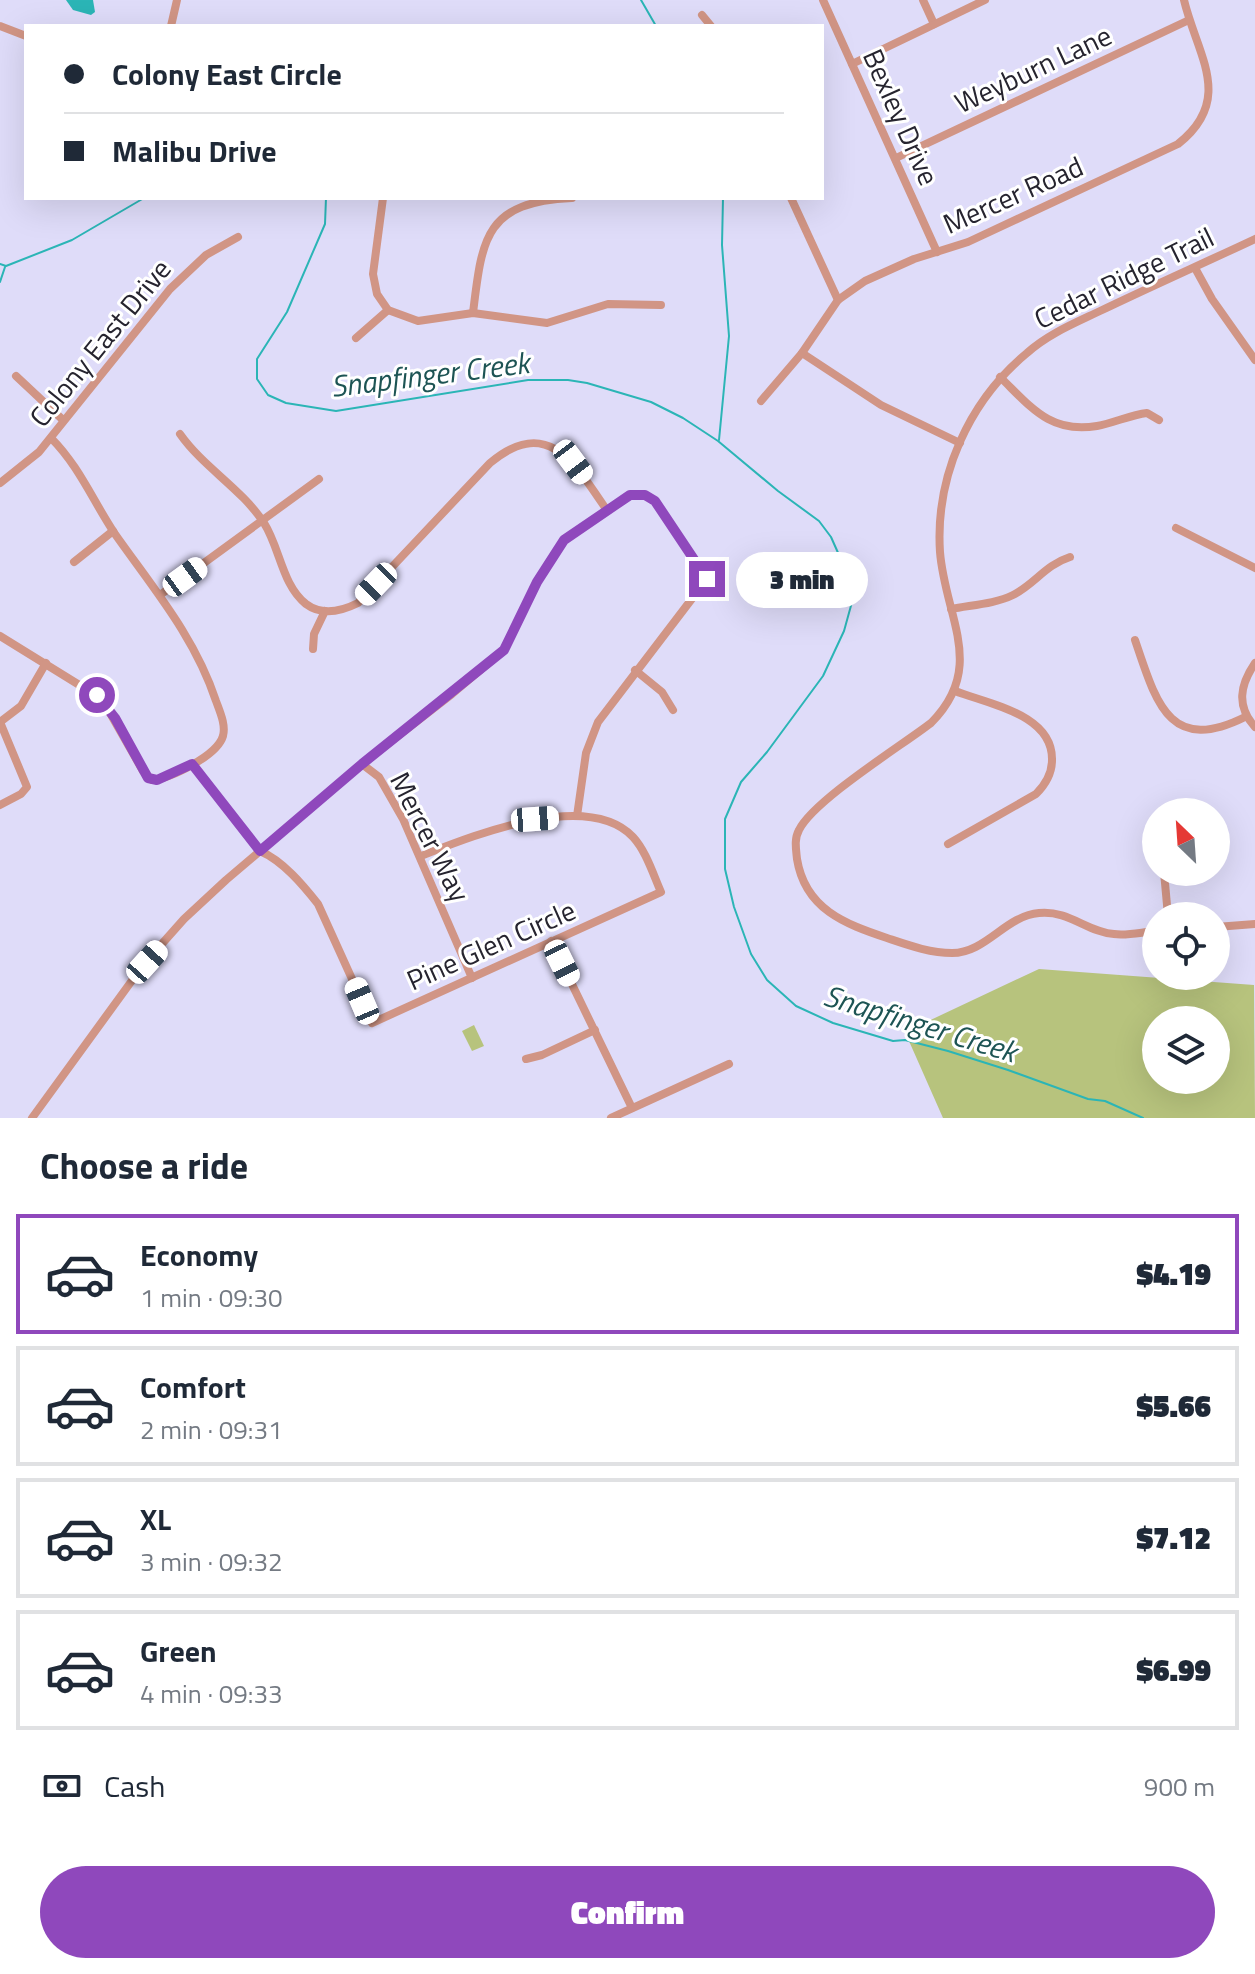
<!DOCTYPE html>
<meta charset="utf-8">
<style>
:root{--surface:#fff;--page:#f6f6f7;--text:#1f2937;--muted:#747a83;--line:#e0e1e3;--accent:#8f48bc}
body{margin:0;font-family:"Titillium Web",sans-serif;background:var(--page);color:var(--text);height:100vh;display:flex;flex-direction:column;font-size:30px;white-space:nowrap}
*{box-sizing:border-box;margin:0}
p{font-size:26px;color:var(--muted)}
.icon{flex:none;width:44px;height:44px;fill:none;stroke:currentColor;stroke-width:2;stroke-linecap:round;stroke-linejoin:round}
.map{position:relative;height:1118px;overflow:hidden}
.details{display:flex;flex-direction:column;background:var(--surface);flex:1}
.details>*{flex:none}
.top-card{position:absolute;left:24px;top:24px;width:800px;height:176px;border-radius:0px;box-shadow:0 8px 32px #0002;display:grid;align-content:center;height:176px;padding:0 40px;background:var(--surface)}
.needle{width:52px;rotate:335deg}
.tools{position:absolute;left:1142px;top:798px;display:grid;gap:16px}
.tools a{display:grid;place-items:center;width:88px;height:88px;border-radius:50%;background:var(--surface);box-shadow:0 8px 32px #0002;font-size:40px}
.end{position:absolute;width:36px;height:36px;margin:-18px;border:10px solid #8f48bc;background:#fff;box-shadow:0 0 0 4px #fff}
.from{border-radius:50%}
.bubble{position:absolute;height:56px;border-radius:28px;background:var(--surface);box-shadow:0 8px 32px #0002;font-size:26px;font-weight:800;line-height:56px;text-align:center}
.car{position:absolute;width:24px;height:48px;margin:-24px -12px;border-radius:10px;box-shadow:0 0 6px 2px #0007;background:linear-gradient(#fff 24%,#345 0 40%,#fff 0 76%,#345 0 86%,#fff 0)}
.top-card b{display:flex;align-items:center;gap:28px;height:76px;font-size:30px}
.top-card b+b{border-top:2px solid var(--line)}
.top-card i{width:20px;height:20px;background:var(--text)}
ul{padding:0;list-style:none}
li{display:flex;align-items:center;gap:24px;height:120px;margin:0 16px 12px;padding:0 24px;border:4px solid var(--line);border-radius:0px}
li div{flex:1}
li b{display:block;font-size:30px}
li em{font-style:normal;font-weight:800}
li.on{border-color:var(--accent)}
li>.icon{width:72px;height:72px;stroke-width:1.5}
h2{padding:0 40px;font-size:36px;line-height:96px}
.pay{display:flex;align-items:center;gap:20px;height:88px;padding:0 40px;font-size:30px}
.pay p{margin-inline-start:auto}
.button{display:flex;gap:16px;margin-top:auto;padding:16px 40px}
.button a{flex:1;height:92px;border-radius:48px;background:var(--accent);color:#fff;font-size:32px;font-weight:800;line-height:92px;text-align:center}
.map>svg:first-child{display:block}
.green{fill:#b7c37d;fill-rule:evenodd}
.water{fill:#2bb5b6}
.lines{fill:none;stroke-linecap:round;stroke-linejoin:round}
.stream{stroke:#2bb5b6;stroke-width:2}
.minor{stroke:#d19585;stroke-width:8}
.route{stroke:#8f48bc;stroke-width:10}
.labels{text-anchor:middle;stroke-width:6;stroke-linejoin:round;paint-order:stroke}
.street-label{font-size:28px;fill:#26242f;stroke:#fff}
.water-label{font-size:30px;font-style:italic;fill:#1d5454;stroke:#fff}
</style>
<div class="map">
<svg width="1255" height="1118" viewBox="0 0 1255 1118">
<rect width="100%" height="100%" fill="#dfdcf9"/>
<!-- green -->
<g class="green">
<path d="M1039 969 1254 985 1255 1118H943L905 1032ZM1156 1020H1216V1080H1156Z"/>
<polygon points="474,1025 484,1046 472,1051 462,1031"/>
</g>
<!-- water -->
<polygon class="water" points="66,0 93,0 95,12 91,15 73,10"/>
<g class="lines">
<!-- stream -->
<g class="stream">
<polyline points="641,0 656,26"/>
<polyline points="326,198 325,224 287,312 257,359 257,379 268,395 286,403 336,411 528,380 568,380 587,383 651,402 683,418 718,441 778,491 819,521 831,537 851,582 852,602 844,631 823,676 767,752 741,782 725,819 725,869 734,907 751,954 767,980 796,1006 833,1023 893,1041 905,1040 948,1051 1008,1070 1088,1099 1105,1101 1143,1118"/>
<polyline points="0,264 6,266 72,240 144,198"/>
<polyline points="0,282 5,267"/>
<polyline points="719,440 729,336 722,245 723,198"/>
</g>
<!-- minor -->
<g class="minor">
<polyline points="823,0 937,252"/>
<polyline points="923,0 934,24"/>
<polyline points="702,15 711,26"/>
<polyline points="0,26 26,36"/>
<polyline points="171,26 177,0"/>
<polyline points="852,64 985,0"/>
<polyline points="896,158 1189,20"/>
<polyline points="383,198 373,274 377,294 388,310 418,321 473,313 547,323 608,304 661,305"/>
<polyline points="791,198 838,300"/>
<polyline points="1195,268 1212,299 1255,360"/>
<path d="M473 313C482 238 485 202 572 198"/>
<polyline points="356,338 388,310"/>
<polyline points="802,353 881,405 960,443"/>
<polyline points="16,376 63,420"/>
<path d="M1000 377C1031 407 1050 434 1097 426 1114 423 1130 415 1147 413L1159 420"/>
<path d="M761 401 802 353 838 300 865 281 914 259 968 242 1178 144C1235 99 1197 55 1184 0"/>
<path d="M180 434C204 468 241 488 264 523 280 548 282 585 306 604 322 616 342 611 358 603L490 463C547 415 575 463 606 509"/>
<polyline points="0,483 39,452 170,289 206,255 238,237"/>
<polyline points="1176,528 1255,568"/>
<polyline points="74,562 113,531"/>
<polyline points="160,595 319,479"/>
<path d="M951 609C971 605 995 604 1013 595 1035 584 1045 565 1070 557"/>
<path d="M0 636 102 699 143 771 152 780C171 778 217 756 223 736 226 725 220 712 216 701 195 637 153 588 115 534 93 501 79 466 51 438"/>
<path d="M1135 640C1156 702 1169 755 1245 717"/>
<polyline points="313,649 314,634 325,611"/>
<path d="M1255 663C1240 685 1236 706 1255 727"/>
<polyline points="635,670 662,692 673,710"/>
<polyline points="0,722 21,706 46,663"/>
<path d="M192 764 260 851C283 861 303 885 318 904L372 1023 661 892C653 874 646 851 633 837 587 789 472 836 421 856"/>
<polyline points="362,764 379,777 403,819 472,978"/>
<polyline points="0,805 21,794 27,787 0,722"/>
<polyline points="1155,831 1156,835"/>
<path d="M948 844 1036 794C1045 785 1052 773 1052 760 1053 714 988 704 955 691"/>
<polyline points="1164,872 1168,916"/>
<polyline points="1216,927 1255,924"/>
<path d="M1156 931C1142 932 1127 936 1114 934 1087 932 1069 910 1039 913 1005 916 986 953 952 953 930 953 908 945 887 938 845 924 805 909 797 859 796 849 794 839 799 830 814 800 901 746 931 723 987 667 945 617 940 552 935 476 969 401 1027 353 1048 334 1075 323 1100 311 1152 286 1204 263 1255 239"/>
<polyline points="551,941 632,1108"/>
<polyline points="526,1059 542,1055 595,1030"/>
<polyline points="32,1118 144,964 184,919 226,880 362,764 452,694 504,650 537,582 564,540 630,495 645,495 655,501 707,579 598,722 586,753 577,816"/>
<polyline points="611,1118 729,1064"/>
</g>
</g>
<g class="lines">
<!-- route -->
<polyline class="route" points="97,695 115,718 148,778 157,780 192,764 260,851 362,764 504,650 537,582 564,540 630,495 645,495 655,501 707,579"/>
</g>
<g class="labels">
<!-- street labels -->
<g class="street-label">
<text transform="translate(1033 69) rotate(-25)" y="10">Weyburn Lane</text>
<text transform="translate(901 117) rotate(66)" y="10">Bexley Drive</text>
<text transform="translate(1013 195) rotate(-24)" y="10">Mercer Road</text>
<text transform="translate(1124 278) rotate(-26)" y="10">Cedar Ridge Trail</text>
<text transform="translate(100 343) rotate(-51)" y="10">Colony East Drive</text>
<text transform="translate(430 837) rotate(63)" y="10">Mercer Way</text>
<text transform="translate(491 945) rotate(-24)" y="10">Pine Glen Circle</text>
</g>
<!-- water labels -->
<g class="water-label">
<text transform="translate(430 375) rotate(-7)" y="10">Snapfinger Creek</text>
<text transform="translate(920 1024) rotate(17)" y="10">Snapfinger Creek</text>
</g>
</g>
</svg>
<div class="tools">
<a><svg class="needle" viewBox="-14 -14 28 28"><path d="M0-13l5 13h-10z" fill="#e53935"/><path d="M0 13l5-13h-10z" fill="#747a83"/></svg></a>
<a><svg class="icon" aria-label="locate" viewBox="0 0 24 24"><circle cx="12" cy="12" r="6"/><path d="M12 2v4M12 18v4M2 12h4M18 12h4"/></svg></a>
<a><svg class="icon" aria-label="layers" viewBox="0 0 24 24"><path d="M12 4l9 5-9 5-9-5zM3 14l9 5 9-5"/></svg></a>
</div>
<i class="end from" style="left:97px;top:695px"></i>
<i class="end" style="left:707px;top:579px"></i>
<div class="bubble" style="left:736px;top:552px;width:132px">3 min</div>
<i class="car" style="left:573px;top:462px;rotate:143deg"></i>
<i class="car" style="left:185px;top:577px;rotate:54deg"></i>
<i class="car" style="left:376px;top:584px;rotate:224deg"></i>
<i class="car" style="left:535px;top:819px;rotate:86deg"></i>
<i class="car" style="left:147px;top:962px;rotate:42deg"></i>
<i class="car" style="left:562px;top:963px;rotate:154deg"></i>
<i class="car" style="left:362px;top:1001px;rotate:337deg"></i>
<div class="top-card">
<b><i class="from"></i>Colony East Circle</b>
<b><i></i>Malibu Drive</b>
</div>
</div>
<section class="details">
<h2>Choose a ride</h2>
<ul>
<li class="on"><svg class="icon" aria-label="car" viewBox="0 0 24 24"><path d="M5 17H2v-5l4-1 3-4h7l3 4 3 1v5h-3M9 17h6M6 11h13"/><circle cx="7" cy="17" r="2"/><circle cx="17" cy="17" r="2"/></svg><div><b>Economy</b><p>1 min · 09:30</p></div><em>$4.19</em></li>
<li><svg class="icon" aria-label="car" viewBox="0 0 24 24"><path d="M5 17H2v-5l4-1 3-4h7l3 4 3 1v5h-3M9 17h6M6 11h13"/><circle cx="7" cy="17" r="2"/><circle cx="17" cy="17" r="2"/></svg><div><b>Comfort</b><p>2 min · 09:31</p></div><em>$5.66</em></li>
<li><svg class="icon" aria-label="car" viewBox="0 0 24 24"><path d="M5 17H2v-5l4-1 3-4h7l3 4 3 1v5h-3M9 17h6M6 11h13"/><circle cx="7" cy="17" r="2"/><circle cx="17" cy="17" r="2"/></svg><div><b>XL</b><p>3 min · 09:32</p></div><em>$7.12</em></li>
<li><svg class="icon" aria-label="car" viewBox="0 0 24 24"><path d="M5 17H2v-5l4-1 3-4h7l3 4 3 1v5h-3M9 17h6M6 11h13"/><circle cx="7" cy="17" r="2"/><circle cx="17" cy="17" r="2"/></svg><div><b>Green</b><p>4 min · 09:33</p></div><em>$6.99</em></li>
</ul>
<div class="pay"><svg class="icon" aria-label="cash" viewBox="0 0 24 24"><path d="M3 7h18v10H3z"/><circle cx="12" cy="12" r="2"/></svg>Cash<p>900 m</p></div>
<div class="button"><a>Confirm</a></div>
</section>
